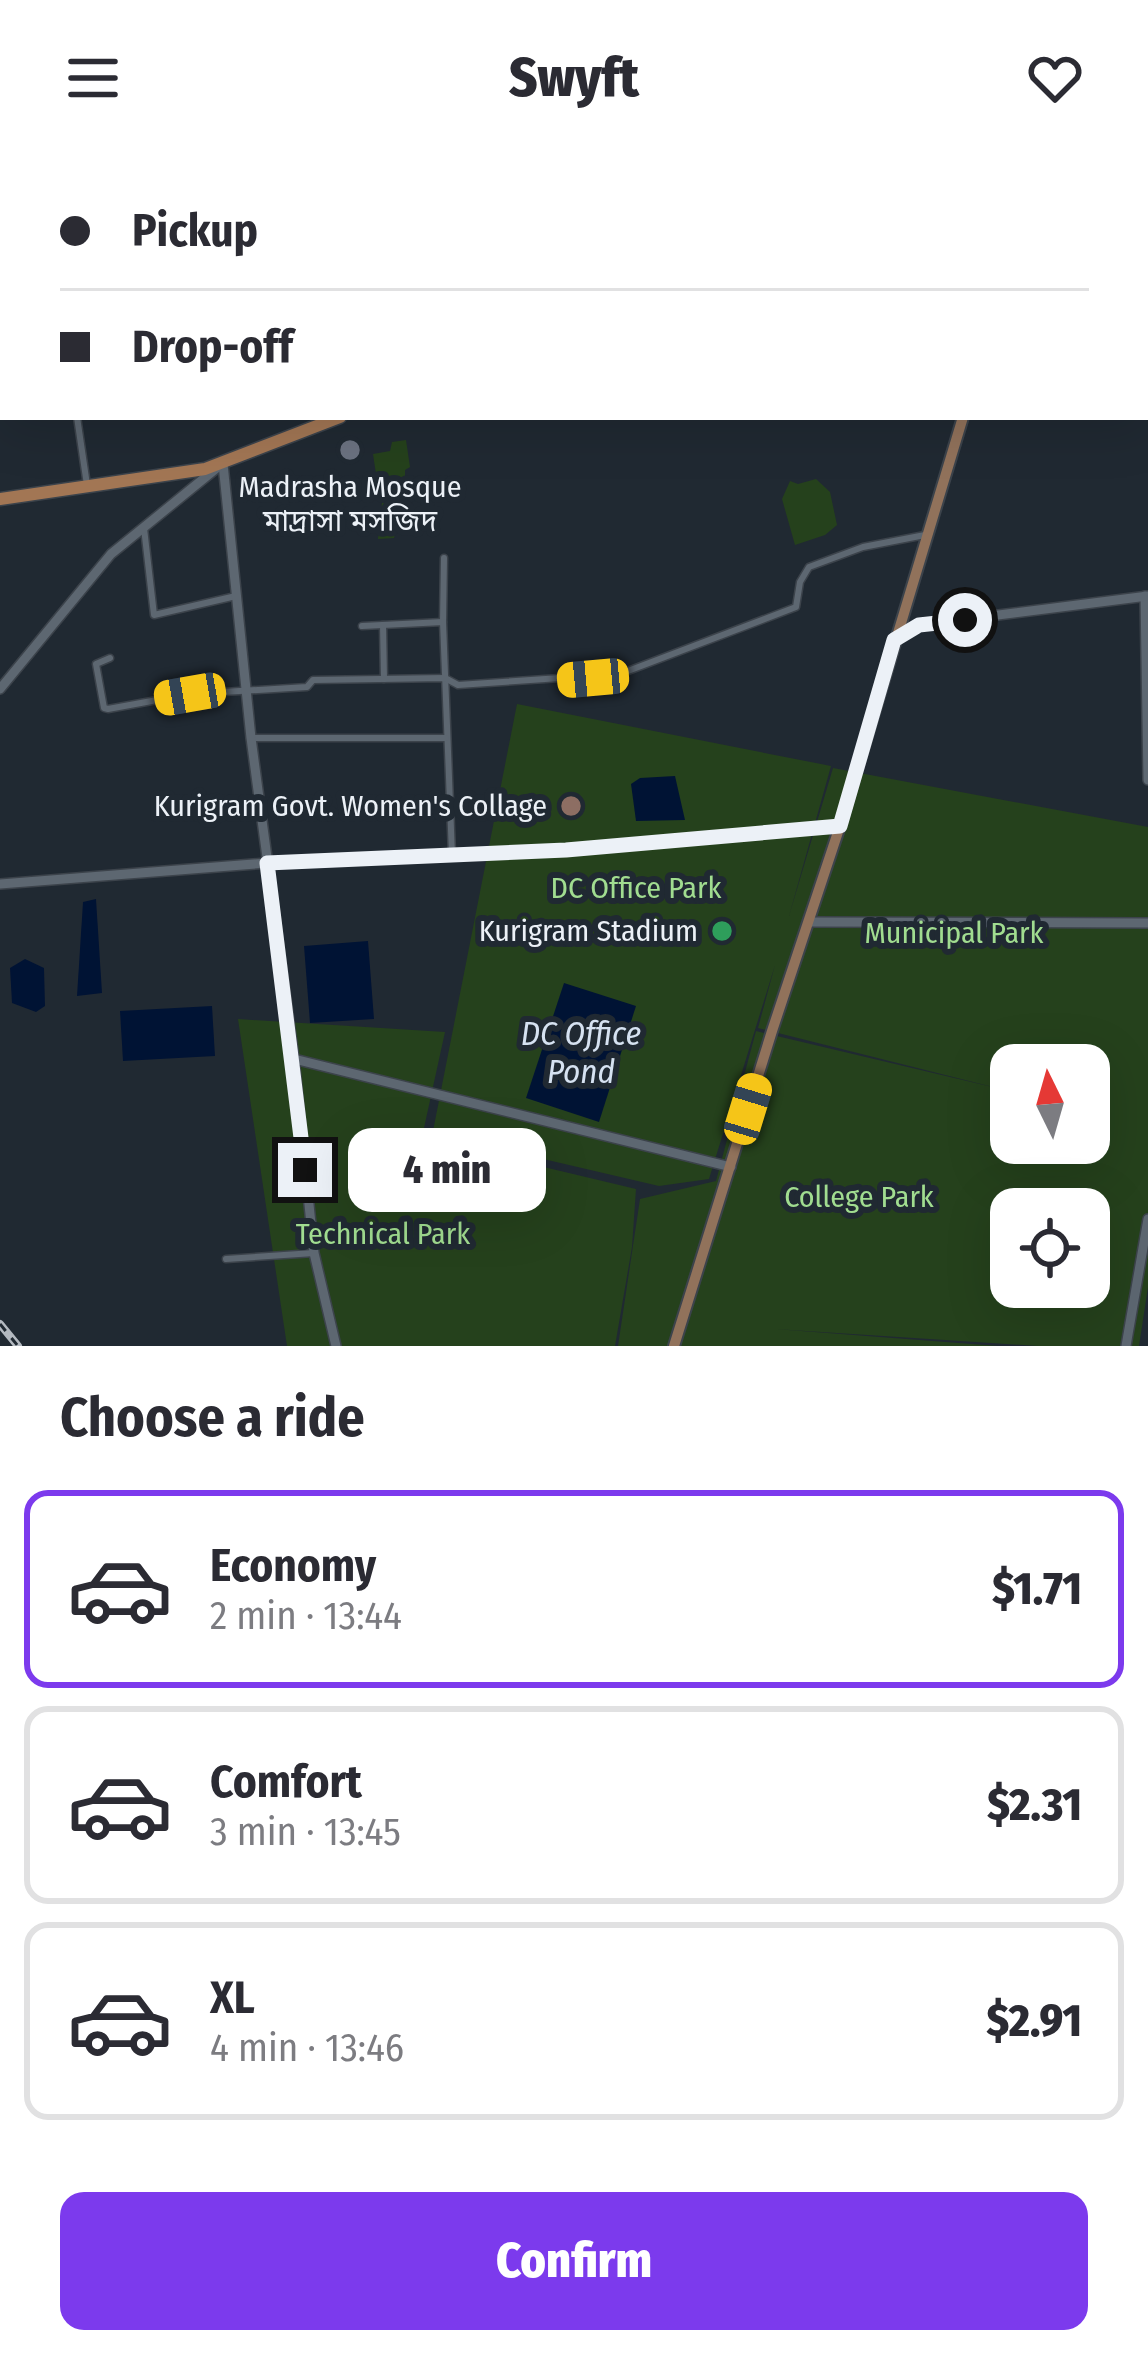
<!DOCTYPE html>
<meta charset="utf-8">
<style>
:root{--surface:#fff;--page:#f2f2f3;--text:#2b2b33;--muted:#7c7c81;--line:#e1e1e2;--accent:#7c3aed}
body{margin:0;font-family:"Fira Sans Condensed","Noto Sans Bengali",sans-serif;background:var(--page);color:var(--text);height:100vh;display:flex;flex-direction:column;font-size:45px;white-space:nowrap}
*{box-sizing:border-box;margin:0}
p{font-size:39px;color:var(--muted)}
.icon{flex:none;width:66px;height:66px;fill:none;stroke:currentColor;stroke-width:2;stroke-linecap:round;stroke-linejoin:round}
.map{position:relative;height:1190px;overflow:hidden}
.sheet{display:flex;flex-direction:column;background:var(--surface);flex:1}
.sheet>*{flex:none}
.hud{position:absolute;left:0px;top:0px;width:1149px;height:264px;box-shadow:0 12px 48px #0002;display:grid;align-content:center;height:264px;padding:0 60px;background:var(--surface)}
.needle{width:78px;rotate:355deg}
.controls{position:absolute;left:990px;top:888px;display:grid;gap:24px}
.controls a{display:grid;place-items:center;width:120px;height:120px;border-radius:24px;background:var(--surface);box-shadow:0 12px 48px #0002;font-size:60px}
.end{position:absolute;width:54px;height:54px;margin:-27px;border:15px solid #ecf1f7;background:#111;box-shadow:0 0 0 6px #111}
.from{border-radius:50%}
.bubble{position:absolute;height:84px;border-radius:24px;background:var(--surface);box-shadow:0 12px 48px #0002;font-size:39px;font-weight:800;line-height:84px;text-align:center}
.car{position:absolute;width:36px;height:72px;margin:-36px -18px;border-radius:15px;box-shadow:0 0 9px 3px #0007;background:linear-gradient(#f5c518 24%,#345 0 40%,#f5c518 0 76%,#345 0 86%,#f5c518 0)}
.hud b{display:flex;align-items:center;gap:42px;height:114px;font-size:45px}
.hud b+b{border-top:3px solid var(--line)}
.hud i{width:30px;height:30px;background:var(--text)}
ul{padding:0;list-style:none}
li{display:flex;align-items:center;gap:36px;height:198px;margin:0 24px 18px;padding:0 36px;border:6px solid var(--line);border-radius:24px}
li div{flex:1}
li b{display:block;font-size:45px}
li em{font-style:normal;font-weight:800}
li.selected{border-color:var(--accent)}
li>.icon{width:108px;height:108px;stroke-width:1.5}
h2{padding:0 60px;font-size:54px;line-height:144px}
.action{display:flex;gap:24px;margin-top:auto;padding:24px 60px}
.action a{flex:1;height:138px;border-radius:24px;background:var(--accent);color:#fff;font-size:48px;font-weight:800;line-height:138px;text-align:center}
header{display:flex;justify-content:space-between;align-items:center;height:156px;padding:0 60px;background:var(--surface);font-size:54px;font-weight:800}
.map>svg:first-child{display:block}
.green{fill:#25411c;fill-rule:evenodd}
.water{fill:#001334}
.lines{fill:none;stroke-linecap:round;stroke-linejoin:round}
.minor-casing{stroke:#3c434b;stroke-width:9}
.tertiary-casing{stroke:#3c434b;stroke-width:12}
.primary-casing{stroke:#3c434b;stroke-width:14}
.trunk-casing{stroke:#3c434b;stroke-width:15}
.minor{stroke:#5d6771;stroke-width:6}
.tertiary{stroke:#5d6771;stroke-width:9}
.primary{stroke:#91725b;stroke-width:10}
.trunk{stroke:#a27654;stroke-width:12}
.rail-casing{stroke:#b3b9c0;stroke-width:8}
.rail{stroke:#202932;stroke-width:3;stroke-dasharray:9;stroke-linecap:butt}
.route{stroke:#ecf1f7;stroke-width:15}
.worship-dot{fill:#6b7280;stroke:#202932;stroke-width:4.5}
.education-dot{fill:#8d6e63;stroke:#202932;stroke-width:4.5}
.leisure-dot{fill:#2e9e5b;stroke:#202932;stroke-width:4.5}
.labels{text-anchor:middle;stroke-width:12;stroke-linejoin:round;paint-order:stroke}
.poi-label{font-size:30px;fill:#ecf1f7;stroke:#202932;text-anchor:end}
.park-label{font-size:30px;fill:#a1dd90;stroke:#202932}
.water-label{font-size:33px;font-style:italic;fill:#d6e2f1;stroke:#202932}
</style>
<header><svg class="icon" aria-label="menu" viewBox="0 0 24 24"><path d="M4 6h16M4 12h16M4 18h16"/></svg>Swyft<svg class="icon" aria-label="heart" viewBox="0 0 24 24"><path d="M12 20l-8-8c-3-5 5-10 8-4 3-6 11-1 8 4z"/></svg></header>
<div class="map">
<svg width="1148" height="1190" viewBox="0 0 1148 1190">
<rect width="100%" height="100%" fill="#202932"/>
<!-- green -->
<g class="green">
<polygon points="406,284 410,311 405,314 405,352 410,377 396,374 394,382 378,383 382,347 388,345 379,338 373,298 390,295 392,286"/>
<polygon points="816,323 830,336 837,369 825,379 795,389 782,343 790,325 798,328"/>
<path d="M517 548 831 610 789 760 833 612 1148 671V1131L1139 1190H1038L775 1173 998 1190H618L640 1043 716 1025 756 875 1005 934 758 872 775 809 709 1023 659 1030 449 981 502 1001 636 1033 632 1091 615 1190H287L238 863 445 876 424 972 433 975ZM1011 909H1089V987H1011ZM1011 1053H1089V1131H1011Z"/>
</g>
<!-- water -->
<g class="water">
<polygon points="675,620 685,664 636,665 631,628 640,622"/>
<polygon points="96,743 102,837 77,840 83,746"/>
<polygon points="368,785 374,863 310,867 304,790"/>
<polygon points="25,803 44,812 45,850 36,856 12,847 10,812"/>
<polygon points="564,827 636,850 599,966 526,942"/>
<polygon points="212,850 215,900 123,905 120,855"/>
</g>
<g class="lines">
<defs>
<g id="minor">
<polyline points="47,0 47,3"/>
<polyline points="820,0 822,3"/>
<polyline points="1096,0 1097,3"/>
<polyline points="77,261 87,329"/>
<polyline points="144,372 154,459 236,440"/>
<polyline points="443,466 444,402"/>
<polyline points="383,469 384,523"/>
<polyline points="362,470 443,466 452,699"/>
<polyline points="110,502 96,508 104,552 108,553 190,538 307,531 313,524 445,522 458,529 620,518 796,451 800,426 809,411 863,391 925,379"/>
<polyline points="251,582 446,582"/>
<polyline points="226,1103 314,1097"/>
</g>
<g id="tertiary">
<polyline points="1146,20 1148,20"/>
<polyline points="223,308 251,582 294,903 314,1097 336,1190"/>
<polyline points="1145,440 1148,624"/>
<polyline points="895,483 919,469 1148,440"/>
<polyline points="0,533 111,398 218,311"/>
<polyline points="0,728 267,707 566,694 840,670"/>
<polyline points="810,766 1148,767"/>
<polyline points="294,903 731,1011"/>
<polyline points="1126,1190 1148,1063"/>
</g>
<polyline id="primary" points="674,1190 772,875 840,670 963,261"/>
<g id="trunk">
<polyline points="1146,11 1148,11"/>
<polyline points="0,343 205,313 340,261"/>
</g>
</defs>
<!-- minor casing -->
<use href="#minor" class="minor-casing"/>
<!-- tertiary casing -->
<use href="#tertiary" class="tertiary-casing"/>
<!-- primary casing -->
<use href="#primary" class="primary-casing"/>
<!-- trunk casing -->
<use href="#trunk" class="trunk-casing"/>
<!-- minor -->
<use href="#minor" class="minor"/>
<!-- tertiary -->
<use href="#tertiary" class="tertiary"/>
<!-- primary -->
<use href="#primary" class="primary"/>
<!-- trunk -->
<use href="#trunk" class="trunk"/>
<defs>
<polyline id="rail" points="0,1168 18,1190"/>
</defs>
<!-- rail casing -->
<use href="#rail" class="rail-casing"/>
<!-- rail -->
<use href="#rail" class="rail"/>
</g>
<g class="lines">
<!-- route -->
<polyline class="route" points="305,1014 267,707 566,694 840,670 894,484 919,469 965,464"/>
</g>
<!-- markers -->
<circle class="worship-dot" cx="350" cy="294" r="12"/>
<circle class="education-dot" cx="571" cy="650" r="12"/>
<circle class="leisure-dot" cx="722" cy="775" r="12"/>
<g class="labels">
<!-- poi labels -->
<g class="poi-label">
<text x="350" y="341" text-anchor="middle">Madrasha Mosque<tspan x="350" dy="34">মাদ্রাসা মসজিদ</tspan></text>
<text x="547" y="660">Kurigram Govt. Women's Collage</text>
<text x="698" y="785">Kurigram Stadium</text>
</g>
<!-- park labels -->
<g class="park-label">
<text x="636" y="742">DC Office Park</text>
<text x="954" y="787">Municipal Park</text>
<text x="859" y="1051">College Park</text>
<text x="383" y="1088">Technical Park</text>
</g>
<!-- water labels -->
<g class="water-label">
<text x="581" y="889">DC Office<tspan x="581" dy="38">Pond</tspan></text>
</g>
</g>
</svg>
<div class="controls">
<a><svg class="needle" viewBox="-14 -14 28 28"><path d="M0-13l5 13h-10z" fill="#e53935"/><path d="M0 13l5-13h-10z" fill="#7c7c81"/></svg></a>
<a><svg class="icon" aria-label="locate" viewBox="0 0 24 24"><circle cx="12" cy="12" r="6"/><path d="M12 2v4M12 18v4M2 12h4M18 12h4"/></svg></a>
</div>
<i class="end from" style="left:965px;top:464px"></i>
<i class="end" style="left:305px;top:1014px"></i>
<div class="bubble" style="left:348px;top:972px;width:198px">4 min</div>
<i class="car" style="left:593px;top:522px;rotate:265deg"></i>
<i class="car" style="left:190px;top:538px;rotate:260deg"></i>
<i class="car" style="left:748px;top:953px;rotate:17deg"></i>
<div class="hud">
<b><i class="from"></i>Pickup</b>
<b><i></i>Drop-off</b>
</div>
</div>
<section class="sheet">
<h2>Choose a ride</h2>
<ul>
<li class="selected"><svg class="icon" aria-label="car" viewBox="0 0 24 24"><path d="M5 17H2v-5l4-1 3-4h7l3 4 3 1v5h-3M9 17h6M6 11h13"/><circle cx="7" cy="17" r="2"/><circle cx="17" cy="17" r="2"/></svg><div><b>Economy</b><p>2 min · 13:44</p></div><em>$1.71</em></li>
<li><svg class="icon" aria-label="car" viewBox="0 0 24 24"><path d="M5 17H2v-5l4-1 3-4h7l3 4 3 1v5h-3M9 17h6M6 11h13"/><circle cx="7" cy="17" r="2"/><circle cx="17" cy="17" r="2"/></svg><div><b>Comfort</b><p>3 min · 13:45</p></div><em>$2.31</em></li>
<li><svg class="icon" aria-label="car" viewBox="0 0 24 24"><path d="M5 17H2v-5l4-1 3-4h7l3 4 3 1v5h-3M9 17h6M6 11h13"/><circle cx="7" cy="17" r="2"/><circle cx="17" cy="17" r="2"/></svg><div><b>XL</b><p>4 min · 13:46</p></div><em>$2.91</em></li>
</ul>
<div class="action"><a>Confirm</a></div>
</section>
